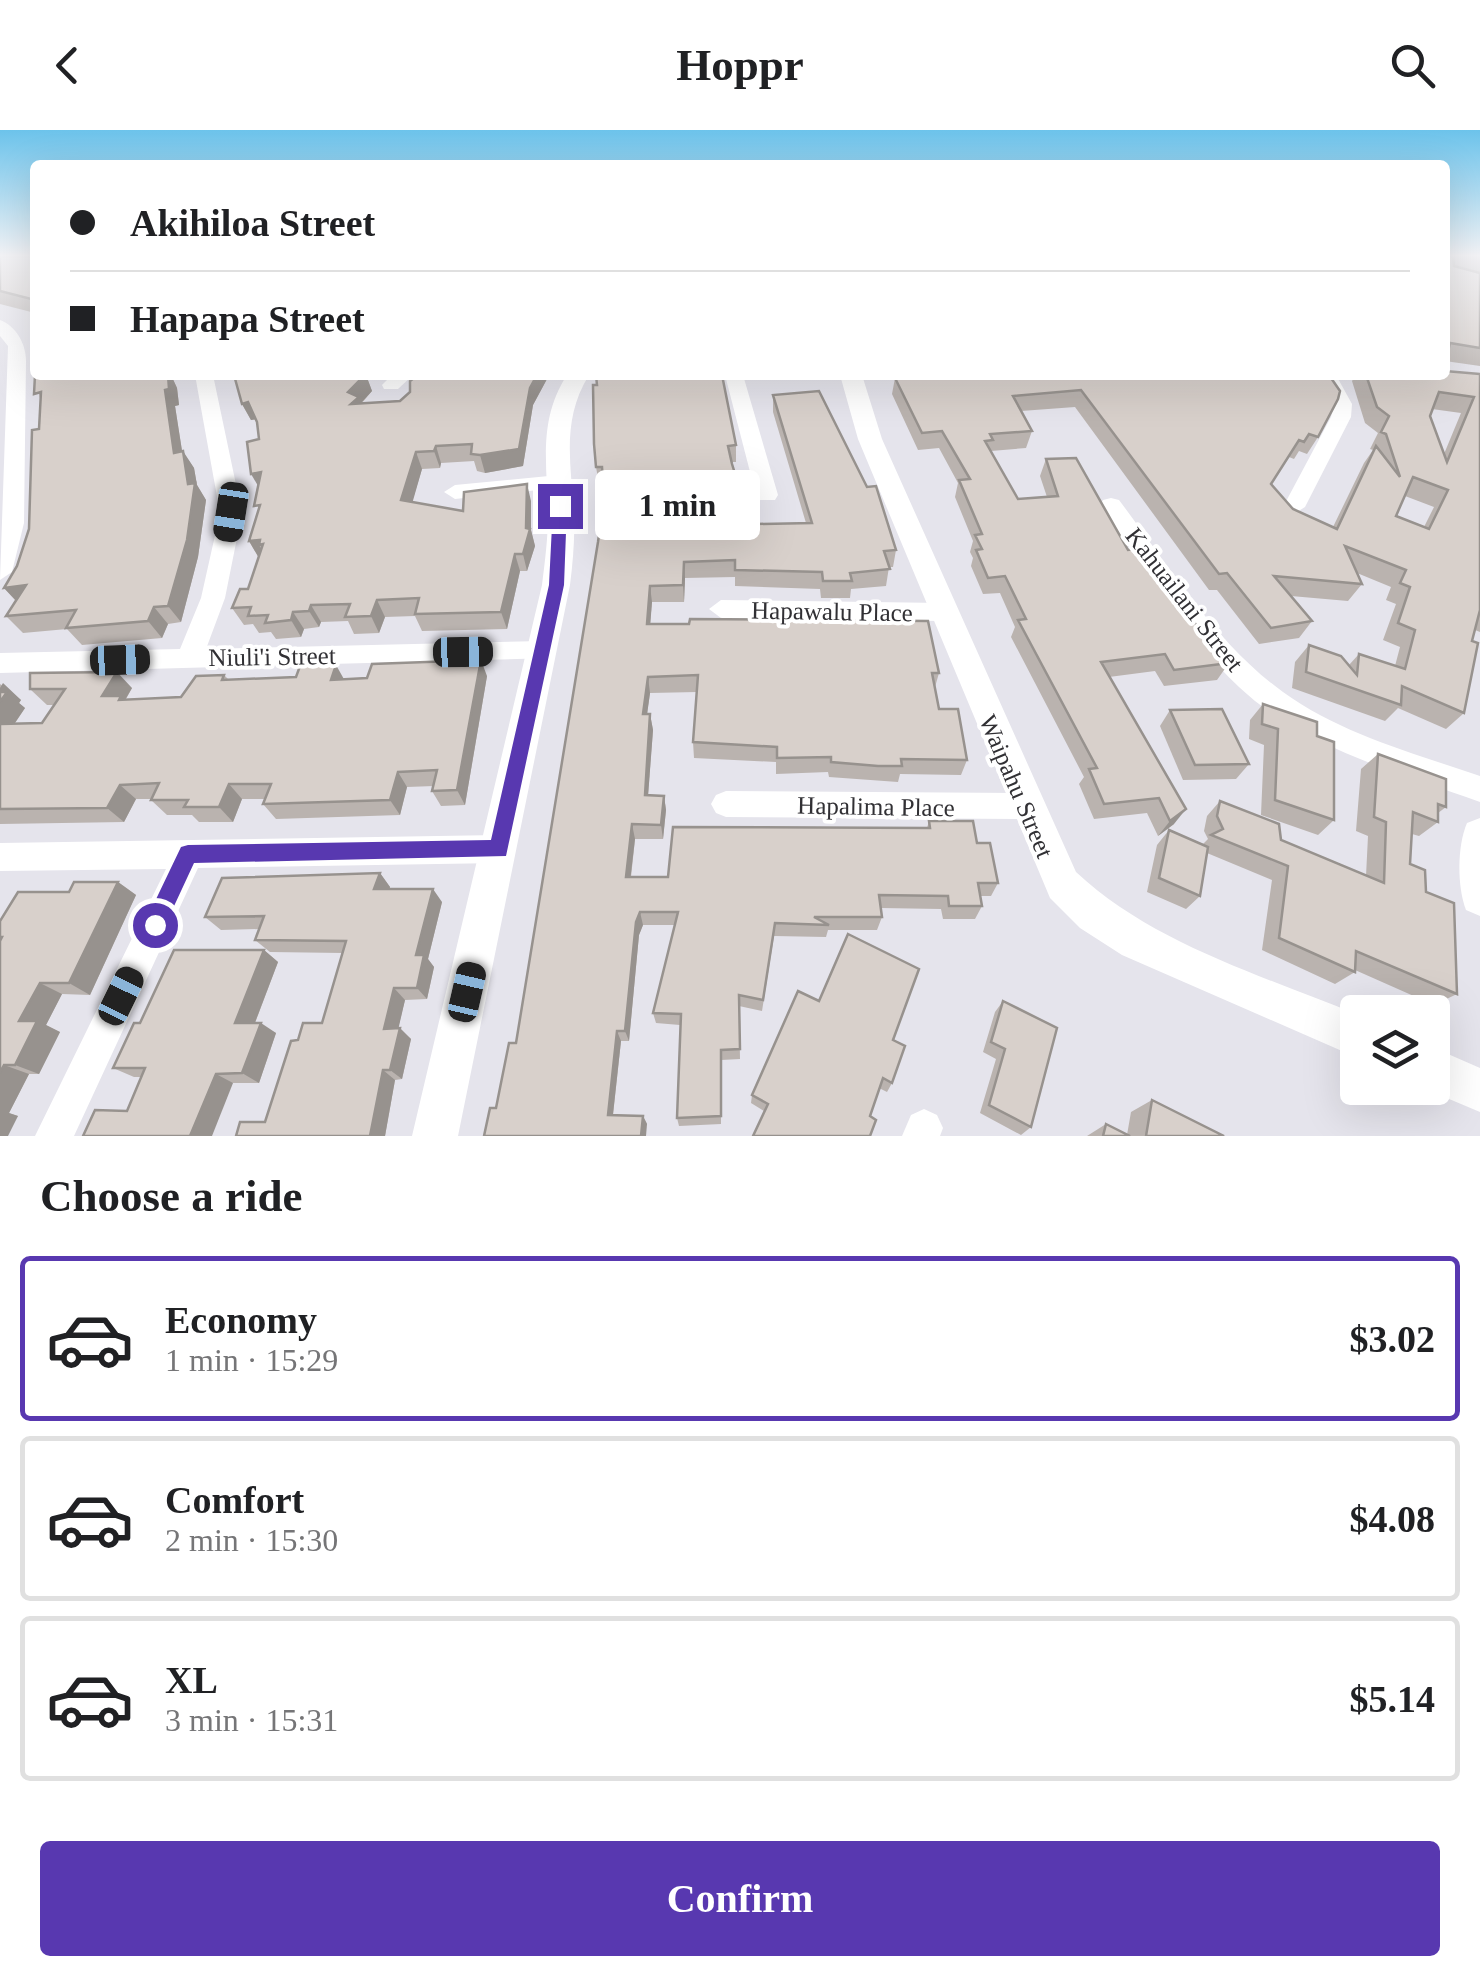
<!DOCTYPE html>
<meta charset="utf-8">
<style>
:root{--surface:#fff;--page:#f2f2f2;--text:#202124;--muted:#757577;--line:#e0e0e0;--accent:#5838b0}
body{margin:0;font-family:Georgia,serif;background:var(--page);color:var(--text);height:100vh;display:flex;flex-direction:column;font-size:38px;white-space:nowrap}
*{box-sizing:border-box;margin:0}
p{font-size:32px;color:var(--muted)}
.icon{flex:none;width:55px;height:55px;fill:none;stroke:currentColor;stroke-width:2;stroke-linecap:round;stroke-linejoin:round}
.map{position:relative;height:1006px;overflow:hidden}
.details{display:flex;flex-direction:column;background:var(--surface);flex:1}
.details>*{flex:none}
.guide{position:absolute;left:30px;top:30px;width:1420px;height:220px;border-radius:10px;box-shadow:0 10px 40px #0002;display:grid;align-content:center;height:220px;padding:0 40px;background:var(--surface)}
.tools{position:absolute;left:1340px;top:865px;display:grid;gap:20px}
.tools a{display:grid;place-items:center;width:110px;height:110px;border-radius:10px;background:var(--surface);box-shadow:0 10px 40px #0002;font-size:50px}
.end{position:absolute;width:45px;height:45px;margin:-22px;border:12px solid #5838b0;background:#fff;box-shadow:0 0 0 5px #fff}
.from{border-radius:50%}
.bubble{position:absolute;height:70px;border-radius:10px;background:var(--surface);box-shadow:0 10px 40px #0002;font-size:32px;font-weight:700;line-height:70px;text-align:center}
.car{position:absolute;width:30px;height:60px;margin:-30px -15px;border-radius:12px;box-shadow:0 0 8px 2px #0007;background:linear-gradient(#222 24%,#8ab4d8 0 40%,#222 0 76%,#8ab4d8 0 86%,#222 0)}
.guide b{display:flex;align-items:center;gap:35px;height:95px;font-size:38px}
.guide b+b{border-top:2px solid var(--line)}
.guide i{width:25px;height:25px;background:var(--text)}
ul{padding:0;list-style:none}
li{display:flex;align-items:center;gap:30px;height:165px;margin:0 20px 15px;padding:0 20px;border:5px solid var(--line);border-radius:10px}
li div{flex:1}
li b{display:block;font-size:38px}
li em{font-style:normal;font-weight:700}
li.on{border-color:var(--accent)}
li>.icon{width:90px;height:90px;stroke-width:1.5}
h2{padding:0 40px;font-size:45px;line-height:120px}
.primary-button{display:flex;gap:20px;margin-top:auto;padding:20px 40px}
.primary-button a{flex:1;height:115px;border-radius:10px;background:var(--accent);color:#fff;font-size:40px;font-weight:700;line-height:115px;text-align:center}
header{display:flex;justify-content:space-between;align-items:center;height:130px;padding:0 40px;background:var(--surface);font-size:45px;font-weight:700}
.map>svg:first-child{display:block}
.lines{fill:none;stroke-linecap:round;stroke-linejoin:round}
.minor{fill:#fff;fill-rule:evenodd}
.tertiary{fill:#fff;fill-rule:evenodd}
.wall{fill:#bab3af;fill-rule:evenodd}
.shaded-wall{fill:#97928e}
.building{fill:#d8d0cb;stroke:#97928e;stroke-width:2.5;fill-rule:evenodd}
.route{fill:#5838b0}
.labels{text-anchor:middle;stroke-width:8;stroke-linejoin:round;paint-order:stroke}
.street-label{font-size:25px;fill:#313034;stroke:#fff}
</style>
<header><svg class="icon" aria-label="back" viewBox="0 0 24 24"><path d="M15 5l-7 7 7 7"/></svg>Hoppr<svg class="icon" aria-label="search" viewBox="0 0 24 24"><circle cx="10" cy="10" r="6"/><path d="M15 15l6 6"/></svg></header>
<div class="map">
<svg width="1480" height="1006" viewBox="0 0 1480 1006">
<rect width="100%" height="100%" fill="#e5e4ec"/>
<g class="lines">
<!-- minor -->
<g class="minor">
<path d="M0 190C16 196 26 214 26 230L24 393 12 442 0 450 8 216 0 206Z"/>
<polygon points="195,245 213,245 242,383 225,468 206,519 543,511 552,514 556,521 552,528 0,543 0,523 180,519 201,468 220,383"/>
<polygon points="392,245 413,245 398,259 384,259 382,255"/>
<polygon points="725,245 743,245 778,365 775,370 759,370 756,365"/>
<polygon points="1318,245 1336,245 1352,274 1351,287 1305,377 1294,384 1283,377 1331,287 1334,274"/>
<polygon points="559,345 570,352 566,357 455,369 444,362 455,355"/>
<path d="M1111 368 1119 370C1169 436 1215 513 1283 562 1341 604 1413 623 1480 646V672C1397 642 1304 618 1239 557 1185 506 1147 439 1103 380L1100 375 1103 370Z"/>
<polygon points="721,470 943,473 952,476 955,482 952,488 943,491 721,488 709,479"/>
<polygon points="726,661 1026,663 1036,667 1041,676 1036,685 1026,689 726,687 716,683 711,674 716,665"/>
<polygon points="499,705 510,709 514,719 510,729 499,733 198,738 74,1006 35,1006 166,739 0,741 0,713"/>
<polygon points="924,979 937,985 943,998 940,1006 902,1006 911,985"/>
</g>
<!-- tertiary -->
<g class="tertiary">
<path d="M567 245H589C561 290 571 334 574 384 575 408 573 431 570 455L458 1006H412L542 455C545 431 548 408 548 384 547 333 538 290 567 245Z"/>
<path d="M840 245H862L882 309 1076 742C1153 814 1262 845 1358 885V928L1122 825 1080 798 1050 768 858 309Z"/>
<path d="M1480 688V786L1466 780C1457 757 1457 716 1467 693Z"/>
<polygon points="1432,917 1480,938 1480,982 1423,958 1432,958"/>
</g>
</g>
<!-- wall -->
<g class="wall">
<polygon points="0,126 35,126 35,183 0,174"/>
<polygon points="1445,126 1480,126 1480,236 1445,231"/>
<path d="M1480 244V502L1475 500 1472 511 1464 583 1446 599 1398 578 1385 591 1292 558 1295 532 1309 515 1349 535 1359 524 1395 536 1400 517 1383 510 1396 474 1386 470 1391 457 1357 443 1362 454 1348 471 1291 466 1312 491 1299 508 1259 514 1217 460H1209L1075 277 1021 281 1032 301 1026 318 991 321 1018 369 1047 367 1040 346 1046 329 1128 420 1210 515 1229 533 1217 550 1164 556 1155 541 1109 547 1174 694 1158 706 1147 683 1094 689 1079 654 1084 647 1011 507 1015 497 1000 463 983 464 971 436 973 428 970 422 973 411 955 367 958 353 939 318 918 320 892 264 895 248 911 247V245H1329L1318 307 1307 324 1299 321 1294 329 1289 327 1271 354 1293 379 1333 397 1364 333 1373 320 1370 319 1378 303 1365 293 1352 251 1356 245ZM1432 279 1461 283 1444 324 1430 286ZM1405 366 1434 377 1424 397 1396 386Z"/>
<polygon points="35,245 171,245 177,258 179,275 175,276 182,321 194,338 197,355 206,370 198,427 181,492 168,494 162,508 82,515 67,499 23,503 6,486 16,471 4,458 17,436 29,399 41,273"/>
<polygon points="366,245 372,261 361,274 400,271 410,262 418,245 552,245 547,249 533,275 523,336 485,343 477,341 474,331 441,333 440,338 422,339 412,372 463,381 531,371 531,400 535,416 527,441 520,441 507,499 422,501 415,486 385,487 379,503 354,504 348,491 321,492 319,497 304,499 301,507 276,509 271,502 259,503 253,494 244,495 232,478 248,459 259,428 249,411 258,382 259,309 257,292 256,289 251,290 242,274"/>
<polygon points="645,248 736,315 736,332 732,332 742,366 757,394 806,393 773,282 773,265 896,420 893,437 889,437 886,456 851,459 850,468 821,468 820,459 735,456 735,447 685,448 684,472 652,472 650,494 939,543 935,557 939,579 967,630 961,645 900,644 898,652 829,647 828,642 776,644 776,632 694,628 693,612 697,562 650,563 647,584 650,584 653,600 648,665 664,666 666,680 663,709 635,709 631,747 668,747 927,698 929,691 977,713 998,753 991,766 980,766 982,776 975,789 943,789 941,779 881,778 882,787 877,800 828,800 826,807 774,806 762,881 739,876 740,929 721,930 721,994 679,996 677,988 680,895 656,893 653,883 675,795 643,795 639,805 629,911 621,911 613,985 643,986 647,994 496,978 516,913 598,412 604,368 603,354 599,354 596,337"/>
<polygon points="224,545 228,549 344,549 487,546 465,675 441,676 432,661 434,656 407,657 400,685 276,689 263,674 265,669 242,669 233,692 199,692 192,685 167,685 151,670 152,669 136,669 124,692 0,694 0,554 21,570 19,573 25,578 15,593 42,593 54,575 47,575 30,559 132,558 126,569 181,567"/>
<polygon points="1263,574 1317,606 1334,690 1318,705 1261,685 1264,615 1249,609 1250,590"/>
<polygon points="1170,580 1249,634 1236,649 1183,650 1160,596"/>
<polygon points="1378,624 1446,677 1438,683 1438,692 1419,706 1412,704 1410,734 1426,762 1457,864 1434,875 1355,840 1355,842 1335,854 1262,820 1272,750 1207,723 1200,766 1186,779 1147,762 1157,715 1169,700 1203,714 1208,709 1204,701 1207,686 1220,671 1281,710 1366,746 1368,706 1356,701 1361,639"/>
<polygon points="380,743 390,757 389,759 442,772 428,829 434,837 427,869 405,870 398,898 411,909 402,949 395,950 385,1006 236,1006 265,992 298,910 322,893 343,823 270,822 255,810 259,799 221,800 205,787"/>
<polygon points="118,752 136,765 90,865 62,864 46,895 60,902 39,944 29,944 9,983 18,986 0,1006 0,791 69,762"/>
<polygon points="264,820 278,832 255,893 276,903 259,953 233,953 127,981 141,947 134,947 113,938 140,893"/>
<polygon points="1003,871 1031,997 1021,1005 980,983 996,929 983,922 995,882"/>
<polygon points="893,910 892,953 887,962 879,958 870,986 764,981 751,973 752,965"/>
<polygon points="1152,970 1224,1006 1087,1006 1106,994 1127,1005 1131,982"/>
</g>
<!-- shaded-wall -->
<g class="shaded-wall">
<polygon points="166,245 171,245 177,258 179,275 175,276 185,340 174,323 165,260"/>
<polygon points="366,245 372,261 361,273 365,283 351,274 348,262"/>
<polygon points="537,245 552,245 547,249 533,275 523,336 485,343 480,325 530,258"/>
<polygon points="248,272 257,289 251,290 242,274"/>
<polygon points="436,316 441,333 440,338 434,321"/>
<polygon points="183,321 194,338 197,355 206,370 198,427 181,492 168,476 188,354"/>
<polygon points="416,322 422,339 408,388 401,370"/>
<polygon points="261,342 261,361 251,344"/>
<polygon points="527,354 531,371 531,400 535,416 527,441 523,424 526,398"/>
<polygon points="260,410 259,415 266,427 259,428 249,411"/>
<polygon points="515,424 520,441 507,499 501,482"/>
<polygon points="684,432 685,448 684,472 683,455"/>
<polygon points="26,455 20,475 4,458"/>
<polygon points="650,456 652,472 649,510 647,494"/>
<polygon points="377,470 385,487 379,503 371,486"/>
<polygon points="311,475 321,492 319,497 309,481"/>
<polygon points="154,477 168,494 162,508 148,491"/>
<polygon points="293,482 304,499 301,507 291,490"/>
<polygon points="481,530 487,546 465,675 457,660"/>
<polygon points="336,535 345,551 331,550"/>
<polygon points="117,542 132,558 125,570 102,566"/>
<polygon points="648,547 650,563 645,599 643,584"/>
<polygon points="3,553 21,570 19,573 25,578 4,609 0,606 0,558"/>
<polygon points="650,584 653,600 647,680 645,665"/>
<polygon points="398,642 407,657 400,685 390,670"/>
<polygon points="229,654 242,669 233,692 219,677"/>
<polygon points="120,655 136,669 124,692 107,678"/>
<polygon points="664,666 666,680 663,709 661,695"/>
<polygon points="1186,679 1174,694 1158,706 1170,691"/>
<polygon points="632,694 635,709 629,760 626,747"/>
<polygon points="380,743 390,757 385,772 374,759"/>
<polygon points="118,752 136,765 90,865 69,853"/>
<polygon points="433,759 442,772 428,829 434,837 427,869 417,858 416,825"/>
<polygon points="640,782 643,795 639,805 629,911 625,901 636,792"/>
<polygon points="264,820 278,832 251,903 235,893"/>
<polygon points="40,853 62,864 46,895 60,902 39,944 15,935 19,891"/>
<polygon points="394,858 405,870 396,909 384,899"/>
<polygon points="261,893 276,903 259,953 242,943"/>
<polygon points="400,898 411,909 402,949 390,940"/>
<polygon points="617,901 621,911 612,993 608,985"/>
<polygon points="4,935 29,944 9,983 18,986 8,1006 0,1006 0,943"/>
<polygon points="383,940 395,950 385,1006 370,1006"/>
<polygon points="216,944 233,953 212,1006 190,1006"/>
<polygon points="643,986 647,994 646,1006 641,1006"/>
</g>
<!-- building -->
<g class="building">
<polygon points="0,126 35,126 35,170 0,161"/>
<polygon points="1445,126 1453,126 1454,136 1480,143 1480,218 1450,213 1447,226 1445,226"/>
<path d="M1445 241 1480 244V480L1472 511 1478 513 1464 583 1402 556 1401 575 1306 542 1309 515 1341 526 1357 545 1359 524 1405 539 1415 500 1398 493 1410 457 1400 453 1406 440 1345 416 1362 454 1274 446 1312 491 1271 498 1227 443 1219 444 1081 260 1013 266 1032 301 990 304 993 310 985 311 1018 369 1058 366 1046 329 1076 328 1128 420 1143 418 1210 515 1216 514 1229 533 1174 540 1165 524 1101 532 1186 679 1170 691 1159 668 1104 674 1089 639 1097 638 1018 490 1026 489 1005 446 988 448 976 420 982 419 975 405 982 404 959 350 970 349 942 301 922 303 895 248 913 247V245H1329L1340 261 1338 269 1318 307 1309 304 1304 312 1299 310 1271 354 1293 379 1337 399 1376 316 1400 347 1386 304 1381 302 1389 286 1377 277 1366 245H1445ZM1439 262 1474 267 1447 332 1430 286ZM1413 347 1448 360 1429 399 1396 386Z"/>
<polygon points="35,245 168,245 169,259 165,260 174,323 183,321 188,354 195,353 187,410 168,476 154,477 148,491 66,498 76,480 6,486 26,455 4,458 17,436 29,399 32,300 39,299 41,262 34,264"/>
<polygon points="234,245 365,245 348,262 359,267 351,274 400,271 410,262 410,251 418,245 537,245 530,258 519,319 480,325 471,324 472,314 436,316 434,321 416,322 401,370 463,381 464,362 527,354 526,398 530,399 523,424 515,424 501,482 415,484 419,468 377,470 371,486 345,487 350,474 311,475 309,481 293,482 291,490 265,493 268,485 248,486 251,477 232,478 240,459 248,459 263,414 259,415 260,410 249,411 260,375 254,376 261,342 251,344 247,312 259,309 257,292 248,272 242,274"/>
<polygon points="596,245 644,245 645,248 682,245 722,245 736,315 728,316 732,334 742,366 749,365 757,394 812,393 773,265 819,261 867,357 876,356 896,420 884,421 890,439 850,443 852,451 823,451 822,442 735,440 735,430 684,432 683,455 650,456 647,494 689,494 690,489 928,491 939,543 932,543 939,579 958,579 967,630 901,629 902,636 878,636 831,632 831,627 777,628 777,617 693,612 698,545 648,547 643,584 650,584 645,665 664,666 661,695 632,694 626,747 668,747 673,697 930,698 929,691 973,691 977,713 990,713 998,753 978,753 982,776 949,776 948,766 879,765 882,787 814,787 829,795 775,793 763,870 739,865 740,919 721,920 721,986 677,988 681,884 653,883 678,782 640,782 636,792 625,901 617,901 608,985 643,986 641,1006 484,1006 490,978 496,978 509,913 516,913 598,412 604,368 602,337 596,337 594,314 593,255 597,255"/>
<polygon points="481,530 457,660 432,661 437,640 398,642 390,670 263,674 271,654 229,654 219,677 184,677 188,670 151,670 159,653 120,655 107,678 0,679 0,594 42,593 65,559 30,559 30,543 117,542 102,566 121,566 119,570 181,567 196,546 224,545 222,550 296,547 300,536 336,535 331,550 367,548 372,534"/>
<polygon points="0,562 7,562 0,572"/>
<polygon points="1263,574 1317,592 1317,606 1334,612 1334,690 1275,670 1278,599 1262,594"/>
<polygon points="1222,579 1249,634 1195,635 1170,580"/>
<polygon points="1378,624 1446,649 1446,677 1438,674 1438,692 1413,682 1410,734 1425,740 1426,762 1454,773 1457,864 1356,821 1355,842 1279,808 1288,736 1211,705 1223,699 1217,686 1220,671 1279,694 1281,710 1384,753 1386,692 1374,687"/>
<polygon points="1169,700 1208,717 1200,766 1159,748"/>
<polygon points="380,743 374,759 433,759 416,825 424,825 417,858 394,858 384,899 400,898 390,940 383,940 370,1006 236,1006 240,992 265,992 291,911 298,910 303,893 322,893 346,811 255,810 264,786 205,787 222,748"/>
<polygon points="74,752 118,752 69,853 40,853 19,891 37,891 15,935 4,935 0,943 0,811 2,807 0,807 0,791 18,762 69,762"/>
<polygon points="848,804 919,839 893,910 905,916 892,953 883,948 870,986 876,990 870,1006 753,1006 768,974 752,965 798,861 819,871"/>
<polygon points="174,820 264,820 235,893 261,893 242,943 216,944 190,1006 83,1006 95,980 127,981 145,938 113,938 134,893 140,893"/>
<polygon points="1003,871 1057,898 1031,997 989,975 1005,919 991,912"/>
<polygon points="1152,970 1224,1006 1146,1006"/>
<polygon points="1106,994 1130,1006 1103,1006"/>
</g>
<!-- sky -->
<linearGradient id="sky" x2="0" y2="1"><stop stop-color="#6cc3eb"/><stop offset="0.47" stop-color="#f3f3f6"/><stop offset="1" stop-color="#f3f3f6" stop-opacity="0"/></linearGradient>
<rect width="1480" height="267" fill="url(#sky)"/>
<!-- route -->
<polygon class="route" points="560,371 567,376 564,455 506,726 194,733 162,802 155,805 147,802 144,795 147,788 181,717 188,715 491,710 549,455 553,376"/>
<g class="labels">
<!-- street labels -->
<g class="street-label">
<text transform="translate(1185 469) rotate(52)" y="9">Kahuailani Street</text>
<text transform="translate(832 481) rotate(1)" y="9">Hapawalu Place</text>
<text transform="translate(272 526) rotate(-1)" y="9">Niuli'i Street</text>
<text transform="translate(1017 656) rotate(67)" y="9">Waipahu Street</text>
<text transform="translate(876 676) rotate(1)" y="9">Hapalima Place</text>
</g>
</g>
</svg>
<div class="tools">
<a><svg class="icon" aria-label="layers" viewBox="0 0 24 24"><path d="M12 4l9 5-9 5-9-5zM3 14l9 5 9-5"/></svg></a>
</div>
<i class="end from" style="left:155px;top:795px"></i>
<i class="end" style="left:560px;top:376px"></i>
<div class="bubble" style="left:595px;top:340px;width:165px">1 min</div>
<i class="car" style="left:231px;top:382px;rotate:189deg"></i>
<i class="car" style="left:463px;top:522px;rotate:89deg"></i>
<i class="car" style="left:120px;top:530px;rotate:88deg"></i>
<i class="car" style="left:467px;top:862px;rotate:13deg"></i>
<i class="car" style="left:121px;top:866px;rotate:26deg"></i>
<div class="guide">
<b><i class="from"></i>Akihiloa Street</b>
<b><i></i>Hapapa Street</b>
</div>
</div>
<section class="details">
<h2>Choose a ride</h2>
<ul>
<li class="on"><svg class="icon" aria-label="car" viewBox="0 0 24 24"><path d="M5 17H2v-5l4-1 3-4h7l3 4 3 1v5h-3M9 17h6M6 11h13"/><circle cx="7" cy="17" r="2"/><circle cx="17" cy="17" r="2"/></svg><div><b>Economy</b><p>1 min · 15:29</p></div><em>$3.02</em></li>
<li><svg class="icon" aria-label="car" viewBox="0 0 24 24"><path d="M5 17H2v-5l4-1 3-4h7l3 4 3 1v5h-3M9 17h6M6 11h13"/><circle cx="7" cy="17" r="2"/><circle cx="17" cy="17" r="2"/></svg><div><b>Comfort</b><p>2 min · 15:30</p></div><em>$4.08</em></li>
<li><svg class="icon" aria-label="car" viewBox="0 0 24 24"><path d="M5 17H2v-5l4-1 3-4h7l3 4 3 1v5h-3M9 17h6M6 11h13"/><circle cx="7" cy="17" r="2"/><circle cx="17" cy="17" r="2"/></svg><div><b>XL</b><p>3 min · 15:31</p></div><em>$5.14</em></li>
</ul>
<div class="primary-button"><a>Confirm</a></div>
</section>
